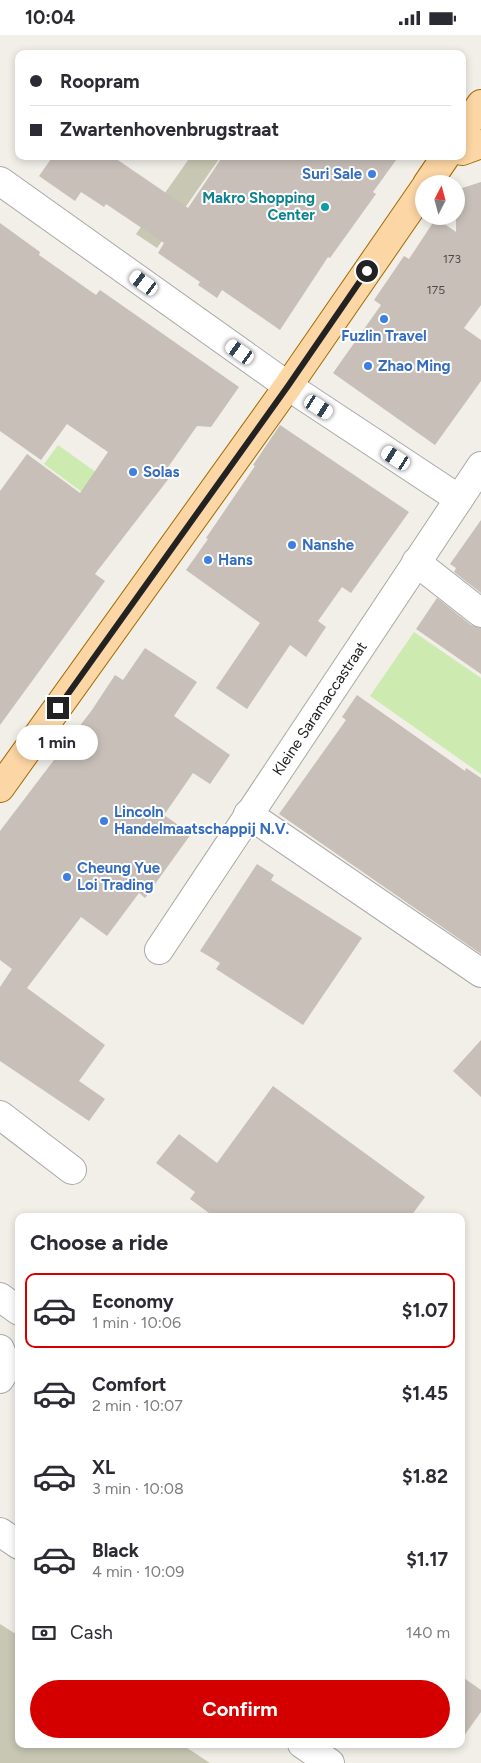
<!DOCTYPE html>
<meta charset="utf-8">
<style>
:root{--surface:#fff;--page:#f2f2f3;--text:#2b2b33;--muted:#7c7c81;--line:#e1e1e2;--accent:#d40000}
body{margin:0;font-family:Figtree,sans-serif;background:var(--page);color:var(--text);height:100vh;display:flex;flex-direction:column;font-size:19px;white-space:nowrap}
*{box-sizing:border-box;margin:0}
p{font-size:16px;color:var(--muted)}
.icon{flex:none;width:28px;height:28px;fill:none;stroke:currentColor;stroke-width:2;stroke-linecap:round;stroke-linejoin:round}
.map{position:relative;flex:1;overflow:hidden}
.drawer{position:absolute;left:15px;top:1178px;width:450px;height:535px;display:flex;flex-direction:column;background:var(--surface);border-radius:10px;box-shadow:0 2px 8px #0003}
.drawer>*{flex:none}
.guide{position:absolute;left:15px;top:15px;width:451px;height:110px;border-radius:10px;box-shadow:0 2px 8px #0003;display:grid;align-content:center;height:110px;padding:0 15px;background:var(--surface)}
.needle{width:32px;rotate:6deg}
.buttons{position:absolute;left:415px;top:140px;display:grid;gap:10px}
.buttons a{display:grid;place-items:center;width:50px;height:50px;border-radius:50%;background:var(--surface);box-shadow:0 2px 8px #0003;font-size:25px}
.end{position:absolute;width:22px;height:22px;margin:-11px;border:6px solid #222;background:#fff;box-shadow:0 0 0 2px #fff}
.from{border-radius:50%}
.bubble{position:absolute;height:35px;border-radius:18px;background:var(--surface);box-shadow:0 2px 8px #0003;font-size:16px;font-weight:700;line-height:35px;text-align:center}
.car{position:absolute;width:15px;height:30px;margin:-15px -8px;border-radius:6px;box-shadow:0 0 4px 1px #0007;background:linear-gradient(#fff 24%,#345 0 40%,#fff 0 76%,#345 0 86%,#fff 0)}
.guide b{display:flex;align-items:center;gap:18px;height:48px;font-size:19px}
.guide b+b{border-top:1px solid var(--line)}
.guide i{width:12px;height:12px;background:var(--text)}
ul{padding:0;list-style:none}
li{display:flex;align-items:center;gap:15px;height:75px;margin:0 10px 8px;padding:0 5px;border:2px solid transparent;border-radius:10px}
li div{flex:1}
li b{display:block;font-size:19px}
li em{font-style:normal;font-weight:700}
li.current{border-color:var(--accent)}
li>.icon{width:45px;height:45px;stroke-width:1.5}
h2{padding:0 15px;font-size:22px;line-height:60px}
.pay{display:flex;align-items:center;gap:12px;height:55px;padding:0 15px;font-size:19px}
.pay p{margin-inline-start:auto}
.cta{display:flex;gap:10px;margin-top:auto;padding:10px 15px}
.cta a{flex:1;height:58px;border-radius:30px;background:var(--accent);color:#fff;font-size:20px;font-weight:700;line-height:58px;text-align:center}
.status{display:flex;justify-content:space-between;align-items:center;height:35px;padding:0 25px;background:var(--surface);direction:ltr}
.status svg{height:14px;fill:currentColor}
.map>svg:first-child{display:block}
.construction{fill:#c7c7b4}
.grass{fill:#cdebb0}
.building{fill:#c7bfb8}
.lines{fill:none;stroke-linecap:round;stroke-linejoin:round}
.minor-casing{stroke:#a9a9a9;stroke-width:30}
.major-casing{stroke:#a06b00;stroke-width:30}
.minor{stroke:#fff;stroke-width:28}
.major{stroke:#fcd6a4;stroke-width:28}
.route{stroke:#222;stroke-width:6}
.shop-dot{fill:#3f7fe0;stroke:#fff;stroke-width:2}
.culture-dot{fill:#0f9aa8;stroke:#fff;stroke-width:2}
.labels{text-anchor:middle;stroke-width:4;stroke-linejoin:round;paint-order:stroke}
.number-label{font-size:12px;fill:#4b4948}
.shop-label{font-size:15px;font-weight:bold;fill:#366cbe;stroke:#fff;text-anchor:start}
.culture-label{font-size:15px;font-weight:bold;fill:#0d838f;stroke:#fff;text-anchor:end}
.street-label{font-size:15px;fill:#222;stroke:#fff}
</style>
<div class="status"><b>10:04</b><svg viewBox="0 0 49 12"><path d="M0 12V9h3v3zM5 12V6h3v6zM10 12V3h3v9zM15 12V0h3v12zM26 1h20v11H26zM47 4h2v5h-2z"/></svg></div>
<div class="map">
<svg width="481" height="1728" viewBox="0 0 481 1728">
<rect width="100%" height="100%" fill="#f2efe9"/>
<!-- construction -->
<g class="construction">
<polygon points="191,121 221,121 157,213 136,199"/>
<polygon points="0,1589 19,1601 19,1709 181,1709 210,1728 0,1728"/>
</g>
<!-- grass -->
<g class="grass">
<polygon points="58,410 143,471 128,491 44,429"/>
<polygon points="414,597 481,643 481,739 370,661"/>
</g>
<!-- building -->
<g class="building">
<polygon points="53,121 112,121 188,173 223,121 399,121 373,157 376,159 330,223 328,222 280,295 222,255 217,263 198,250 200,247 158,218 164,208 106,169 104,172 81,157 75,166 39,141"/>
<polygon points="481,147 481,270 464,293 481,305 481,346 435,410 333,338 381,270 374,265 404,221 409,224 436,183 456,197 456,155"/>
<polygon points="0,188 40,217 39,220 96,260 100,255 239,352 211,392 197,391 166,435 165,439 170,442 95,539 105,546 0,690 0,456 27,419 80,458 108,417 67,389 41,425 0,396"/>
<polygon points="280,390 409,477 351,558 342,552 318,586 326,592 306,622 290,610 247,674 216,653 260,588 186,535 208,504 206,503 255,431 253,430"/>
<polygon points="481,485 481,558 454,537 456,533 450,529"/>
<polygon points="437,563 471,590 481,593 481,639 416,594"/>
<polygon points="145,613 197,647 174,681 230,720 210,749 193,738 164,780 191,799 145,863 139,858 107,901 81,882 27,953 105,1010 79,1046 105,1064 89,1086 0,1026 0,952 12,934 0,925 0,796 92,675 115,640 123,645"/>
<polygon points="357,660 465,736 466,733 481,743 481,919 279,779 346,685 342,682"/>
<polygon points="257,829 274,840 271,845 362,903 303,990 216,934 220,928 200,916"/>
<polygon points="481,1005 481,1062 453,1036"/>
<polygon points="273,1051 425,1162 411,1181 213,1181 190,1164 195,1157 156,1128 179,1099 217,1128"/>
<polygon points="461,1641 481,1655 481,1677 461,1705"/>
</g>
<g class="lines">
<defs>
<g id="minor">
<polyline points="0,146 288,351 459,464"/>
<polyline points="416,527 481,578"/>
<polyline points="248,779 481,938"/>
<path id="s1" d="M159 915 481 431"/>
<polyline points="0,1080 72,1135"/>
<polyline points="0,1262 19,1276"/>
<polyline points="0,1314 7,1332 0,1344"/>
<polyline points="0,1497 19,1510"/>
<polyline points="302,1709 330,1728"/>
</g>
<g id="major">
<polyline points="462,97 481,69"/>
<polyline points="462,116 481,109"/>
<polyline points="427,149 446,121"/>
<polyline points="0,753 288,351 424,154"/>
</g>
</defs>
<!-- minor casing -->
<use href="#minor" class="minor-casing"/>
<!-- major casing -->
<use href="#major" class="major-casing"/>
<!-- minor -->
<use href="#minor" class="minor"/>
<!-- major -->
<use href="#major" class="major"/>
</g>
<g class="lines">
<!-- route -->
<polyline class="route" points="58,673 288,351 367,236"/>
</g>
<!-- markers -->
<g class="shop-dot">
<circle cx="372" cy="139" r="5"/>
<circle cx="384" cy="284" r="5"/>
<circle cx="368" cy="331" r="5"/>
<circle cx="133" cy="437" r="5"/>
<circle cx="292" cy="510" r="5"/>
<circle cx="208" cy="525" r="5"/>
<circle cx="104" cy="786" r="5"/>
<circle cx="67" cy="842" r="5"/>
</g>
<circle class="culture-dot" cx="325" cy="172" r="5"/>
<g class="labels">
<!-- number labels -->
<g class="number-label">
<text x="452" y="228">173</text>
<text x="436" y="259">175</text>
</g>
<!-- shop labels -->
<g class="shop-label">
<text x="362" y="144" text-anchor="end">Suri Sale</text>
<text x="384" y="306" text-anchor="middle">Fuzlin Travel</text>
<text x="378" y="336">Zhao Ming</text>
<text x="143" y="442">Solas</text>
<text x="302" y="515">Nanshe</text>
<text x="218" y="530">Hans</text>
<text x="114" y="782">Lincoln<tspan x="114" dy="17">Handelmaatschappij N.V.</tspan></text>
<text x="77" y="838">Cheung Yue<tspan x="77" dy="17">Loi Trading</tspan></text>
</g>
<!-- culture labels -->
<g class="culture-label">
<text x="315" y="168">Makro Shopping<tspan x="315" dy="17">Center</tspan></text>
</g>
<!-- street labels -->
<g class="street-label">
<text dy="5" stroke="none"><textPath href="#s1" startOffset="290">Kleine Saramaccastraat</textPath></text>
</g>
</g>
</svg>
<div class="buttons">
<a><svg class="needle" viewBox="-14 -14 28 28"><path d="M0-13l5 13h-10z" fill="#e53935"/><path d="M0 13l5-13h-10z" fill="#7c7c81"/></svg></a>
</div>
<i class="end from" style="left:367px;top:236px"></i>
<i class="end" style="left:58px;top:673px"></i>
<div class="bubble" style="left:16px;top:690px;width:82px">1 min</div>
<i class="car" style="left:144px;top:248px;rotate:306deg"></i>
<i class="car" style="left:240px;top:317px;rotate:305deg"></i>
<i class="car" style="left:319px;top:372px;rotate:123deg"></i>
<i class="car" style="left:396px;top:423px;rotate:303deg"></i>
<div class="guide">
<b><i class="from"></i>Roopram</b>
<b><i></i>Zwartenhovenbrugstraat</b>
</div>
<section class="drawer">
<h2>Choose a ride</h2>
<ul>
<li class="current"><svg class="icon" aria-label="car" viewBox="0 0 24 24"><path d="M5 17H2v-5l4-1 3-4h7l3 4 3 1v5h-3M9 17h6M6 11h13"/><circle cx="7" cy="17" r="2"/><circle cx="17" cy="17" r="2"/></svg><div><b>Economy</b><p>1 min · 10:06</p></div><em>$1.07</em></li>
<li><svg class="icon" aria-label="car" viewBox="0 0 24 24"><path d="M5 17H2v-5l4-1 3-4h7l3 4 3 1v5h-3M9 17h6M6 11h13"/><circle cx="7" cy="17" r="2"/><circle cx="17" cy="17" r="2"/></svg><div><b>Comfort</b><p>2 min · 10:07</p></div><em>$1.45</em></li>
<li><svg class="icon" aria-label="car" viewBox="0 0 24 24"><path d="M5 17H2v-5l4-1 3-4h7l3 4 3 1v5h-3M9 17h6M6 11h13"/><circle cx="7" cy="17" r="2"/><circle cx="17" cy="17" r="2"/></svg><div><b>XL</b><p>3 min · 10:08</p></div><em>$1.82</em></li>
<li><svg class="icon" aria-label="car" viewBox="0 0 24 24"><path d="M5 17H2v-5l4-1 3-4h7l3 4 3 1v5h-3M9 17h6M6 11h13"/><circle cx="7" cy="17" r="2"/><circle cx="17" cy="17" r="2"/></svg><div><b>Black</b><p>4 min · 10:09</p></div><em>$1.17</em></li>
</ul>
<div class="pay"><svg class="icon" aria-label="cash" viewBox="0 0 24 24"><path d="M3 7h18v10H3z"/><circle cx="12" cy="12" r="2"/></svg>Cash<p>140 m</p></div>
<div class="cta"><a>Confirm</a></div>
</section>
</div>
